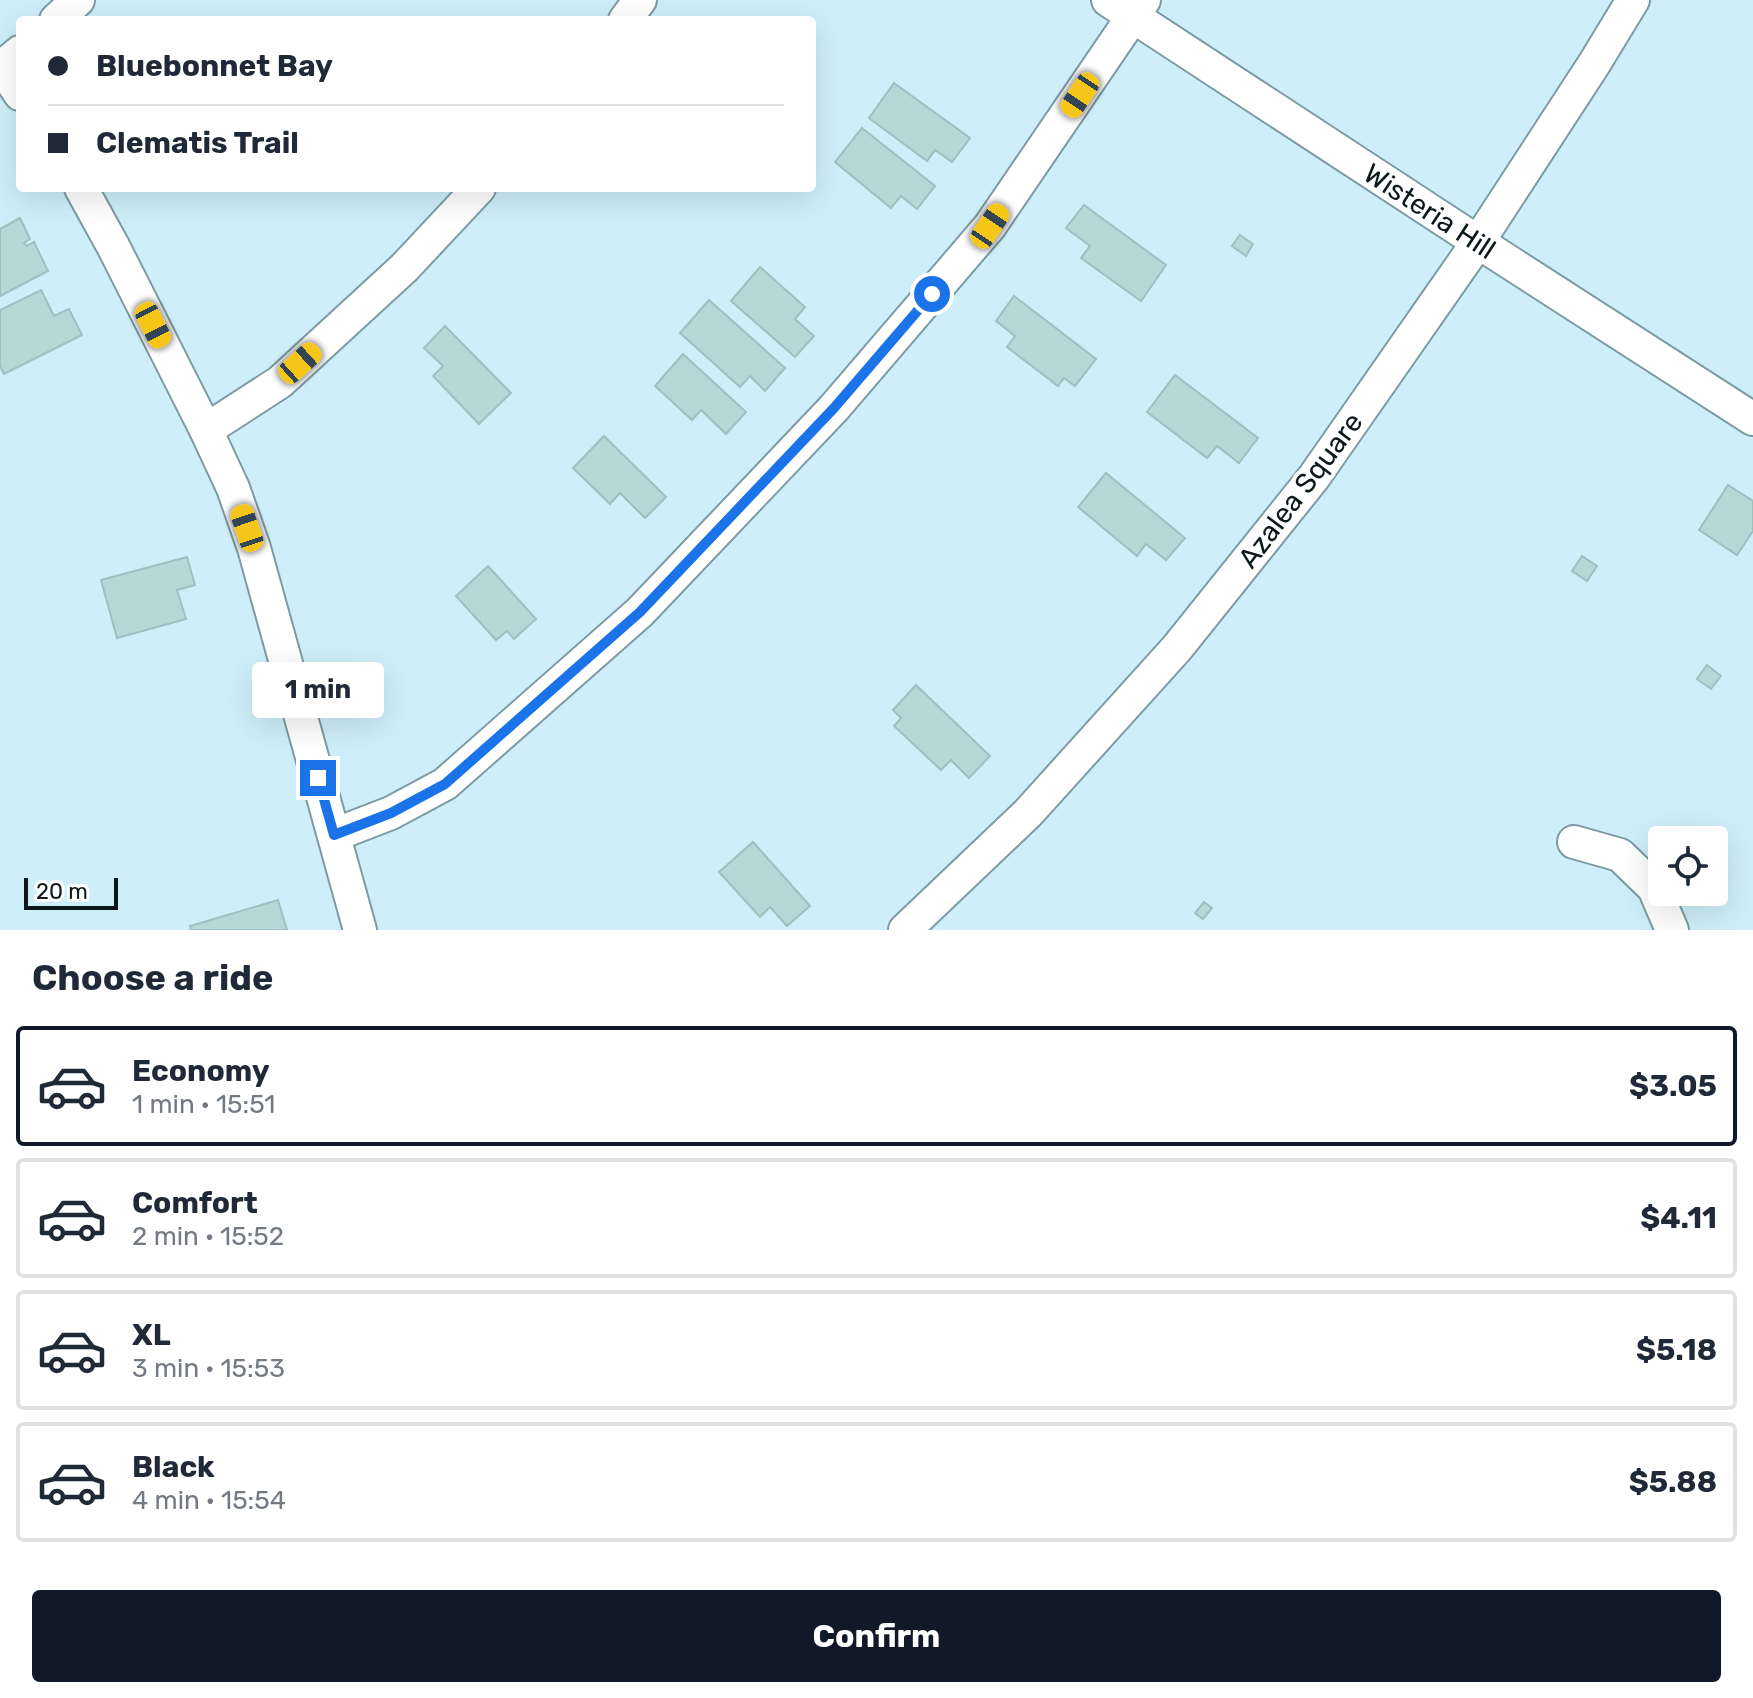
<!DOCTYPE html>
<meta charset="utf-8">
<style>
:root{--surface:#fff;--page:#f6f6f7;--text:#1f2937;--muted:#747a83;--line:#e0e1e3;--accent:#111827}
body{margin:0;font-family:Rubik,sans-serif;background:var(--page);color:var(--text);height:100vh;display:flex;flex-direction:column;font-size:30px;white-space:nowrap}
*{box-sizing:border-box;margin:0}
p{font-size:26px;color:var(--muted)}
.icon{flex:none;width:44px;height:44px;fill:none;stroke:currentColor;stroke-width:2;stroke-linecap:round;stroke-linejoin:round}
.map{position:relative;height:930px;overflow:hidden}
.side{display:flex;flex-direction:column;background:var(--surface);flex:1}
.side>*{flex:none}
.top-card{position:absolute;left:16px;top:16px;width:800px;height:176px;border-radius:8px;box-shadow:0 8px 32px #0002;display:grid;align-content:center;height:176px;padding:0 32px;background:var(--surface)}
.fabs{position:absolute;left:1648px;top:826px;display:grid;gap:16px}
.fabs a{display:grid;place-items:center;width:80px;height:80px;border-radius:8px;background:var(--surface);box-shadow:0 8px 32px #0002;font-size:40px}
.scale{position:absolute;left:24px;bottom:20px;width:94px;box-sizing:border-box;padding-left:8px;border:4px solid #0c181b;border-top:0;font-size:22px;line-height:28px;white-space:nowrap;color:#0c181b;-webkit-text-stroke:6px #fff;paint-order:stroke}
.end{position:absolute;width:36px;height:36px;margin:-18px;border:10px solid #1a73e8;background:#fff;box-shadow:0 0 0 4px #fff}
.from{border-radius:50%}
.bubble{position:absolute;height:56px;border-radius:8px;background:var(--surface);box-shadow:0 8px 32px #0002;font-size:26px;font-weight:700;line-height:56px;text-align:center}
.car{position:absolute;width:24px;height:48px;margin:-24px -12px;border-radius:10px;box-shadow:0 0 6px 2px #0007;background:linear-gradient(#f5c518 24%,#345 0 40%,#f5c518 0 76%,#345 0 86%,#f5c518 0)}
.top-card b{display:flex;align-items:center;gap:28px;height:76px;font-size:30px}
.top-card b+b{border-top:2px solid var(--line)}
.top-card i{width:20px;height:20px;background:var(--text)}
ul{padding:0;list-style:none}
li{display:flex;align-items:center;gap:24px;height:120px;margin:0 16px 12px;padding:0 16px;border:4px solid var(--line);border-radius:8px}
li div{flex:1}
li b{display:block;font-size:30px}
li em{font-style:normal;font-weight:700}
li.current{border-color:var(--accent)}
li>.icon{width:72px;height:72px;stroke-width:1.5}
h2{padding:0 32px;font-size:36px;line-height:96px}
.action{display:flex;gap:16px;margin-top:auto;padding:16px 32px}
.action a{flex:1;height:92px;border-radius:8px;background:var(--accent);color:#fff;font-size:32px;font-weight:700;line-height:92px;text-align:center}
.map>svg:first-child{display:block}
.building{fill:#b5d8d8;stroke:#9ec0c0;stroke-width:2}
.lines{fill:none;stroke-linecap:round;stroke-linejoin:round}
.street-casing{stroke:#7c9ba4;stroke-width:36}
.street{stroke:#fff;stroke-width:32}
.route{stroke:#1a73e8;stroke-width:10}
.labels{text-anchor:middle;stroke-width:8;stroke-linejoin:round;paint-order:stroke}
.street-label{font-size:28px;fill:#0c181b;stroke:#fff}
</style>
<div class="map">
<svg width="1753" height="930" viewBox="0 0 1753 930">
<rect width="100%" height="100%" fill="#ceeff9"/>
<!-- building -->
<g class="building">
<polygon points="894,83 970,138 952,162 935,150 927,161 869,118"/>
<polygon points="862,128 935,186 917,209 901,196 891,208 835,162"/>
<polygon points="1084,205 1166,265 1141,301 1081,258 1090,246 1066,228"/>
<polygon points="20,218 30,239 24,243 27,246 34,242 48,271 0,296 0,229"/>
<polygon points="1240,235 1253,244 1246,256 1232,246"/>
<polygon points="760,267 805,307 795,319 814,336 795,357 731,301"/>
<polygon points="41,290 54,316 69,309 82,335 4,374 0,366 0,310"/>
<polygon points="1014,296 1096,359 1075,386 1064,378 1058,386 1007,347 1015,336 996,321"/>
<polygon points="709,300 785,368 765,391 750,376 740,387 680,333"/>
<polygon points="445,326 511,393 479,424 433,376 443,366 424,348"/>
<polygon points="683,354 746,412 726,434 701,410 692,420 655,386"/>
<polygon points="1175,375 1258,438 1239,463 1217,446 1207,458 1147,412"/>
<polygon points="604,436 666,497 645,518 620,493 610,504 573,468"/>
<polygon points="1106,473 1185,538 1166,560 1146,544 1137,556 1078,507"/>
<polygon points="1728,485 1753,501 1753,531 1737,555 1699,530"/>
<polygon points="1582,556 1597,566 1587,581 1572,571"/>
<polygon points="187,557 195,585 177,590 186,619 117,638 101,580"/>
<polygon points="488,566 536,619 514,639 507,631 496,640 456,596"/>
<polygon points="1707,665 1721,676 1711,689 1697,679"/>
<polygon points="916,685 990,756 969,778 951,760 941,770 894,726 901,718 893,710"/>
<polygon points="753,842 810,906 787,926 770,907 760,917 719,872"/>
<polygon points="278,900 287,930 191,930 190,926"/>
<polygon points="1204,902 1212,908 1203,919 1195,913"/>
</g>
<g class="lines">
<defs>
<g id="street">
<polyline points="1108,0 1478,242 1753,419"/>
<polyline points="56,20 78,0"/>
<polyline points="625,20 640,0"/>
<polyline points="20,52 2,67 20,94"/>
<polyline points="81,188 113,246 206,430 233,488 254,548 360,930"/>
<polyline points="206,430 280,382 404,268 479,188"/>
<polyline points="334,835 391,813 445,784 640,612 834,408 990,226 1144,0"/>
<polyline points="1574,842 1620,855 1654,888 1672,930"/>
<polyline points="905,930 1028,813 1177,648 1314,477 1478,242 1594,64 1633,0"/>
</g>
</defs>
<!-- street casing -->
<use href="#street" class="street-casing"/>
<!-- street -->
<use href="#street" class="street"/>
</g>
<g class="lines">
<!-- route -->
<polyline class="route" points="318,778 334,835 391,813 445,784 640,612 834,408 932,294"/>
</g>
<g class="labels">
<!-- street labels -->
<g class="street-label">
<text transform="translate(1430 211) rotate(33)" y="10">Wisteria Hill</text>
<text transform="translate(1300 490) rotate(-53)" y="10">Azalea Square</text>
</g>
</g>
</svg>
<div class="fabs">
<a><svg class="icon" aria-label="locate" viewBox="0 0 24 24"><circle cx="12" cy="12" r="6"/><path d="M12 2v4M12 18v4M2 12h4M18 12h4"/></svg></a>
</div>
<div class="scale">20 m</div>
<i class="end from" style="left:932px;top:294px"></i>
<i class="end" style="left:318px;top:778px"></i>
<div class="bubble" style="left:252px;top:662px;width:132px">1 min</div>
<i class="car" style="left:1080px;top:95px;rotate:214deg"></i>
<i class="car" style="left:990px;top:226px;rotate:34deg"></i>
<i class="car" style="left:153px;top:325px;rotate:153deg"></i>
<i class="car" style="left:300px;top:363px;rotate:48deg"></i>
<i class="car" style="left:247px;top:528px;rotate:341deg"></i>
<div class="top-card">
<b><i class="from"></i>Bluebonnet Bay</b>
<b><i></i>Clematis Trail</b>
</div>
</div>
<section class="side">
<h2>Choose a ride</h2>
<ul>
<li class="current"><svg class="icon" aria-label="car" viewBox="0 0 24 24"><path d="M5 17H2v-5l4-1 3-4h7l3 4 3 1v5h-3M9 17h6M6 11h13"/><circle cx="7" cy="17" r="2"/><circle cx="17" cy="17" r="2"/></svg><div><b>Economy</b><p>1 min · 15:51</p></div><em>$3.05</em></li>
<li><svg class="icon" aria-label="car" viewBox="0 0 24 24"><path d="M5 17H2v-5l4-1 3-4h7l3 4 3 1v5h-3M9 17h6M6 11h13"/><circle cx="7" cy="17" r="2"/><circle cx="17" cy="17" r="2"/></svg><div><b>Comfort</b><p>2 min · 15:52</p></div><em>$4.11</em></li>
<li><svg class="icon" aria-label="car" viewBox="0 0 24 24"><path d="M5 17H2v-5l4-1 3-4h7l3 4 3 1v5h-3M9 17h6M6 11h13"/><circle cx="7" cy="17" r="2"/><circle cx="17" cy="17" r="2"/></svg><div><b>XL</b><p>3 min · 15:53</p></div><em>$5.18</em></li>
<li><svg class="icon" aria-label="car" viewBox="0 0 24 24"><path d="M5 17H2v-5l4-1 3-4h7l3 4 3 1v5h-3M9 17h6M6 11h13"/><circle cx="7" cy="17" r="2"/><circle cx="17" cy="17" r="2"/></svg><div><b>Black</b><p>4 min · 15:54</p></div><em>$5.88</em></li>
</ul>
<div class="action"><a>Confirm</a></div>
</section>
